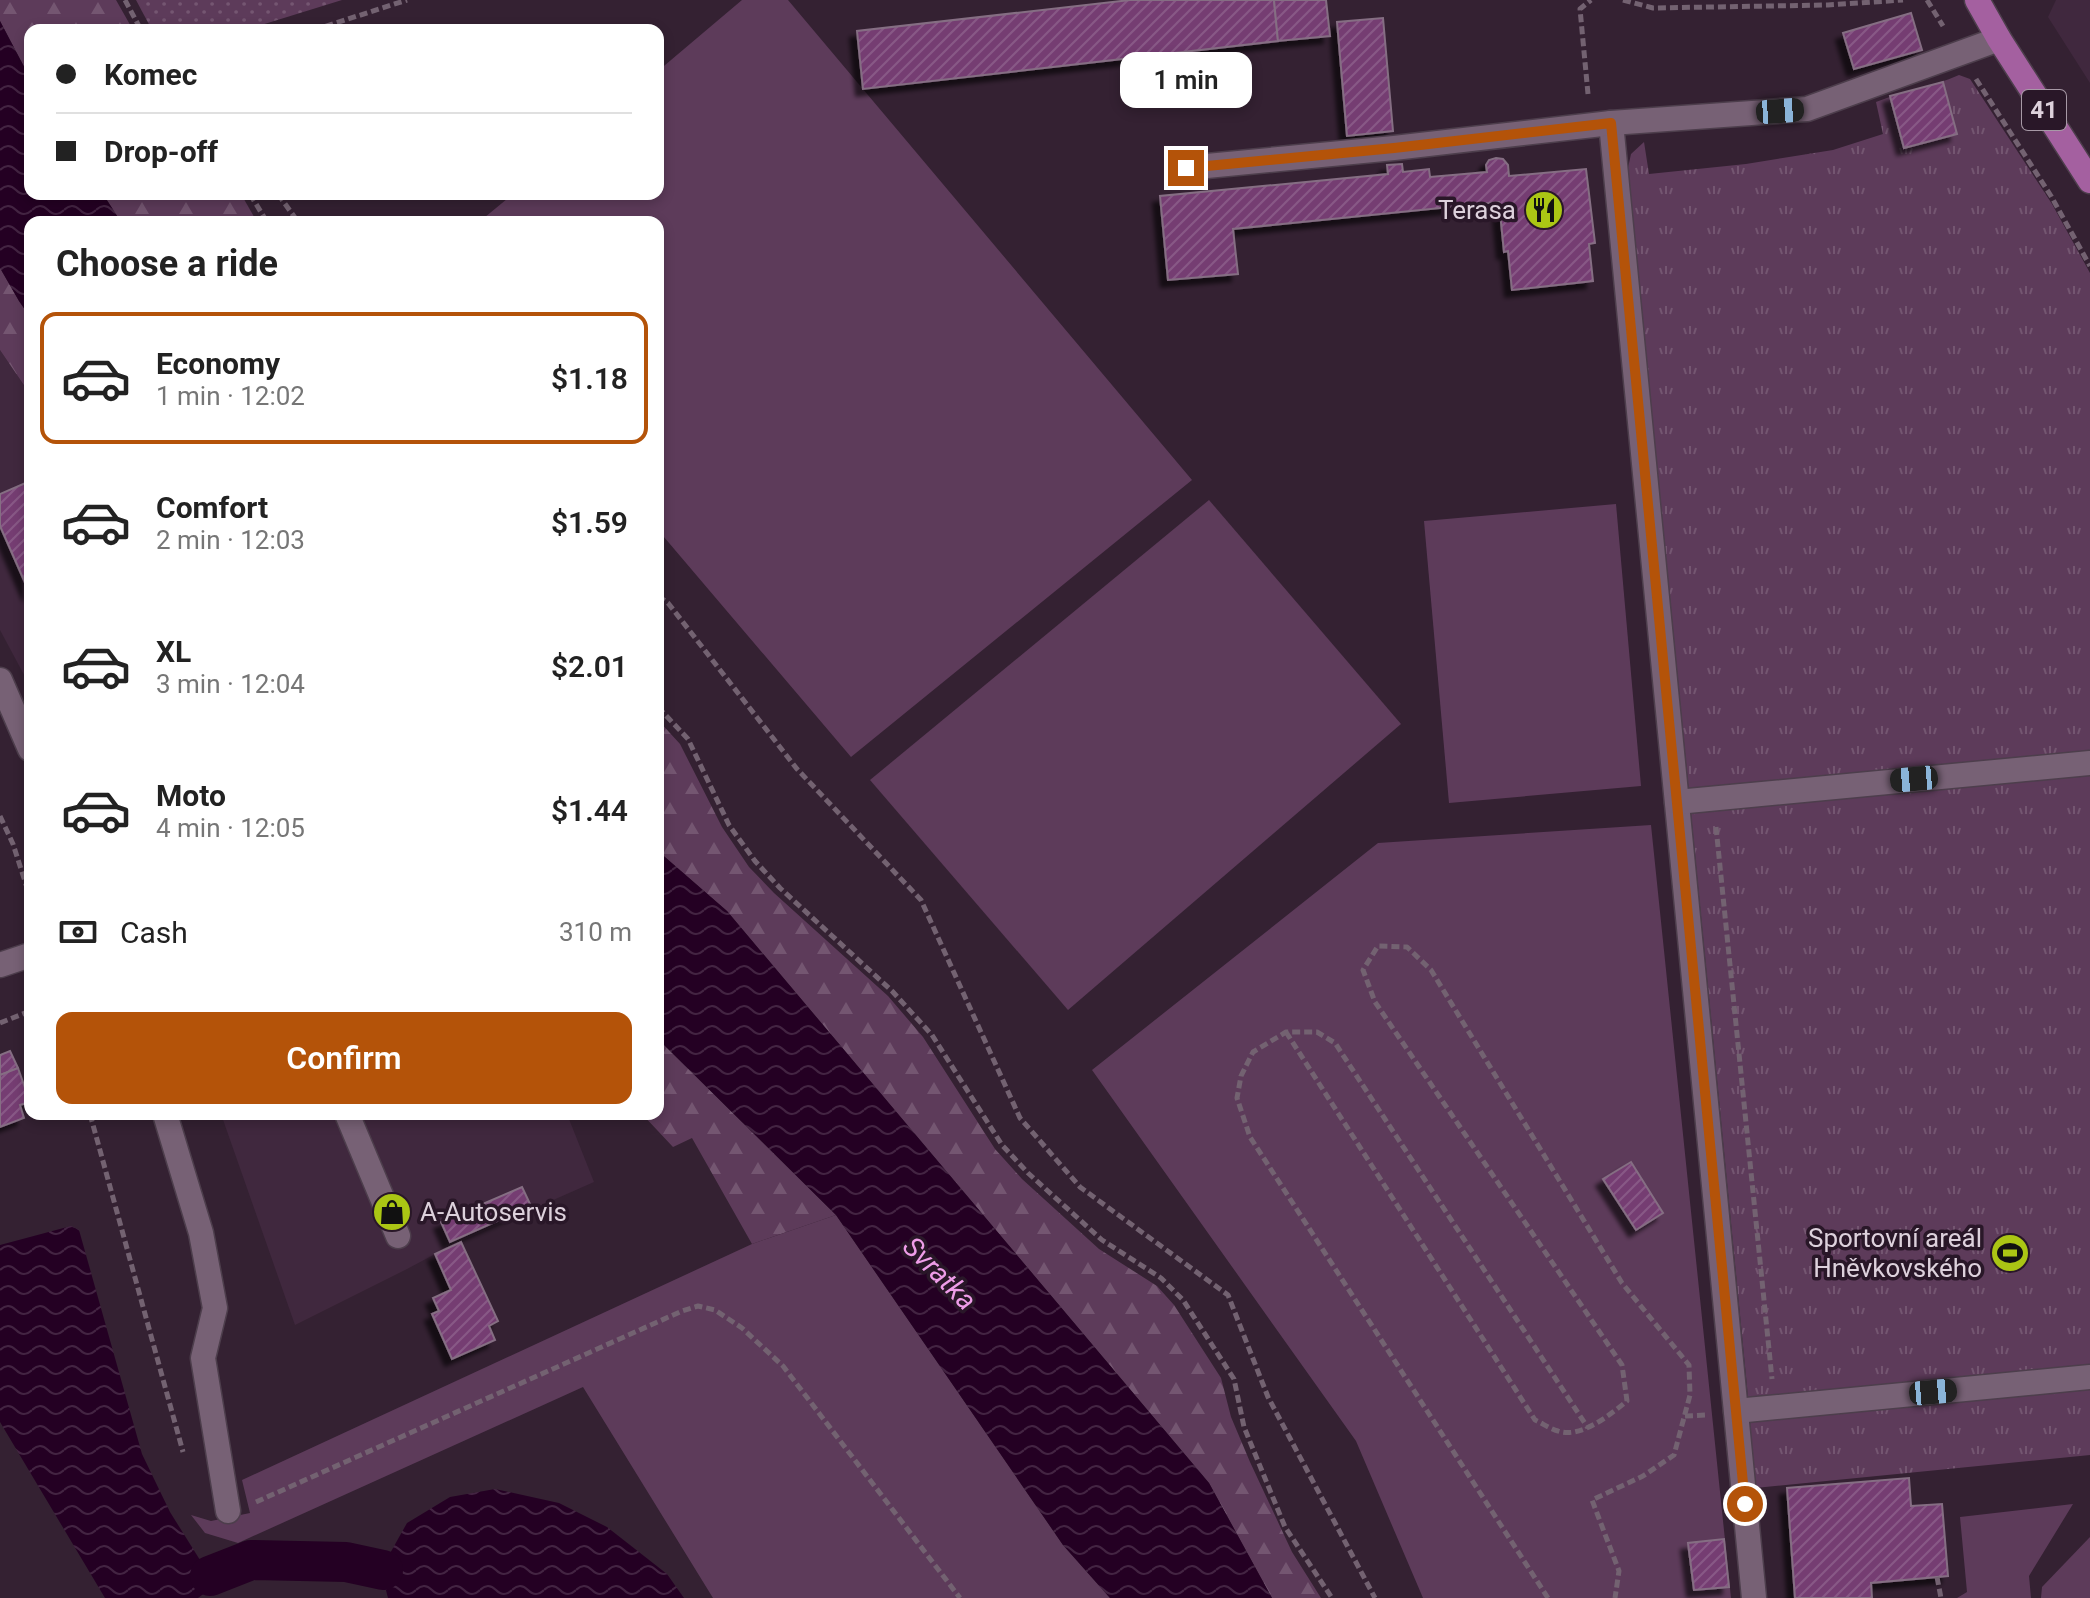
<!DOCTYPE html>
<meta charset="utf-8">
<style>
:root{--surface:#fff;--page:#f6f6f6;--text:#222;--muted:#767676;--line:#e0e0e0;--accent:#b45309}
body{margin:0;font-family:Roboto,sans-serif;background:var(--page);color:var(--text);height:100vh;display:flex;flex-direction:column;font-size:30px;white-space:nowrap}
*{box-sizing:border-box;margin:0}
p{font-size:26px;color:var(--muted)}
.icon{flex:none;width:44px;height:44px;fill:none;stroke:currentColor;stroke-width:2;stroke-linecap:round;stroke-linejoin:round}
.map{position:relative;flex:1;overflow:hidden}
.drawer{position:absolute;left:24px;top:216px;width:640px;height:904px;display:flex;flex-direction:column;background:var(--surface);border-radius:16px;box-shadow:0 4px 12px #0003}
.drawer>*{flex:none}
.banner{position:absolute;left:24px;top:24px;width:640px;height:176px;border-radius:16px;box-shadow:0 4px 12px #0003;display:grid;align-content:center;height:176px;padding:0 32px;background:var(--surface)}
.end{position:absolute;width:36px;height:36px;margin:-18px;border:10px solid #b45309;background:#fff;box-shadow:0 0 0 4px #fff}
.from{border-radius:50%}
.bubble{position:absolute;height:56px;border-radius:16px;background:var(--surface);box-shadow:0 4px 12px #0003;font-size:26px;font-weight:600;line-height:56px;text-align:center}
.car{position:absolute;width:24px;height:48px;margin:-24px -12px;border-radius:10px;box-shadow:0 0 6px 2px #0007;background:linear-gradient(#222 24%,#8ab4d8 0 40%,#222 0 76%,#8ab4d8 0 86%,#222 0)}
.banner b{display:flex;align-items:center;gap:28px;height:76px;font-size:30px}
.banner b+b{border-top:2px solid var(--line)}
.banner i{width:20px;height:20px;background:var(--text)}
ul{padding:0;list-style:none}
li{display:flex;align-items:center;gap:24px;height:132px;margin:0 16px 12px;padding:0 16px;border:4px solid transparent;border-radius:16px}
li div{flex:1}
li b{display:block;font-size:30px}
li em{font-style:normal;font-weight:600}
li.current{border-color:var(--accent)}
li>.icon{width:72px;height:72px;stroke-width:1.5}
h2{padding:0 32px;font-size:36px;line-height:96px}
.pay{display:flex;align-items:center;gap:20px;height:88px;padding:0 32px;font-size:30px}
.pay p{margin-inline-start:auto}
.action{display:flex;gap:16px;margin-top:auto;padding:16px 32px}
.action a{flex:1;height:92px;border-radius:16px;background:var(--accent);color:#fff;font-size:32px;font-weight:600;line-height:92px;text-align:center}
.map>svg:first-child{display:block}
.built{fill:#40283e}
.grass{fill:url(#grass-tufts)}
.forest{fill:url(#forest-firs)}
.park{fill:#5d3b5a}
.garden{fill:url(#garden-dots)}
.water{fill:url(#water-waves)}
.lines{fill:none;stroke-linecap:round;stroke-linejoin:round}
.canal{stroke:#240023;stroke-width:40}
.building{fill:url(#building-hatch);stroke:#856e83;stroke-width:2;filter:url(#shadow)}
.minor-casing{stroke:#4d3e4c;stroke-width:27}
.major-casing{stroke:#4d3e4c;stroke-width:27}
.path{stroke:#736271;stroke-width:5;stroke-dasharray:8 4;stroke-linecap:butt}
.minor{stroke:#776175;stroke-width:24}
.major{stroke:#a460a0;stroke-width:24}
.route{stroke:#b45309;stroke-width:10}
.labels{text-anchor:middle;stroke-width:7;stroke-linejoin:round;paint-order:stroke}
.shield{fill:#291728;stroke:#a799a6;stroke-width:2}
.shield-label{font-size:24px;font-weight:bold;fill:#ddd1dc}
.poi-label{font-size:26px;fill:#ddd1dc;stroke:#291728;text-anchor:end}
.water-label{font-size:28px;font-style:italic;fill:#ee9de8;stroke:#291728}
</style>
<div class="map">
<svg width="2090" height="1598" viewBox="0 0 2090 1598">
<defs>
<pattern id="grass-tufts" width="24" height="20" patternUnits="userSpaceOnUse" patternTransform="scale(2)"><rect width="24" height="20" fill="#5d3b5a"/><path d="M3 7l-1-3M5 7V3M7 7l1-3M15 17l-1-3M17 17v-4M19 17l1-3" fill="none" stroke="#745671"/></pattern>
<pattern id="forest-firs" width="22" height="20" patternUnits="userSpaceOnUse" patternTransform="scale(2)"><rect width="22" height="20" fill="#5d3b5a"/><path d="M5 1l3.5 6h-7zM16 11l3.5 6h-7z" fill="#745671"/></pattern>
<pattern id="garden-dots" width="8" height="8" patternUnits="userSpaceOnUse" patternTransform="scale(2)"><rect width="8" height="8" fill="#5d3b5a"/><path d="M2 2h.1M6 6h.1" fill="none" stroke="#745671" stroke-width="1.8" stroke-linecap="round"/></pattern>
<pattern id="water-waves" width="16" height="10" patternUnits="userSpaceOnUse" patternTransform="scale(2)"><rect width="16" height="10" fill="#240023"/><path d="M0 5q4-4 8 0t8 0" fill="none" stroke="#432442"/></pattern>
<pattern id="building-hatch" width="6" height="6" patternUnits="userSpaceOnUse" patternTransform="scale(2)"><rect width="6" height="6" fill="#753e72"/><path d="M-1 1l2-2M0 6l6-6M5 7l2-2" fill="none" stroke="#885986"/></pattern>
<filter id="shadow"><feDropShadow dx="-7" dy="7" stdDeviation="2" flood-color="#0009"/></filter>
</defs>
<rect width="100%" height="100%" fill="#342132"/>
<!-- built -->
<g class="built">
<polygon points="2056,0 2090,0 2090,83 2048,17"/>
<polygon points="0,350 30,394 30,686 0,630"/>
<polygon points="221,1114 567,1114 594,1182 454,1244 407,1269 295,1325"/>
</g>
<!-- grass -->
<path class="grass" d="M1959 75 1970 79 2052 204 2090 273V1455L1755 1488 1747 1387 1628 168 1631 154 1644 142 1649 174 1746 164 1833 150 1883 134 1876 102C1903 91 1932 87 1959 75Z"/>
<!-- forest -->
<g class="forest">
<polygon points="0,0 116,0 133,30 30,30 30,78 0,21"/>
<polygon points="103,194 241,194 257,222 121,222"/>
<polygon points="0,268 19,301 30,317 30,394 0,350"/>
<polygon points="658,720 680,744 722,827 749,867 774,893 888,996 923,1037 995,1149 1022,1179 1099,1249 1157,1286 1174,1305 1221,1378 1231,1417 1250,1462 1292,1552 1321,1598 1272,1598 1209,1483 727,911 658,851"/>
<polygon points="658,1039 836,1215 752,1244 692,1138 673,1147 642,1114 658,1114"/>
</g>
<!-- park -->
<g class="park">
<polygon points="742,0 788,0 1192,480 851,757 658,530 658,222 479,222 513,194 658,194 658,71"/>
<polygon points="1209,500 1401,724 1068,1010 870,780"/>
<polygon points="1616,504 1641,786 1449,803 1424,521"/>
<polygon points="1651,825 1731,1598 1423,1598 1356,1441 1092,1070 1378,843"/>
<polygon points="836,1215 1063,1545 1110,1598 713,1598 583,1387 238,1543 205,1533 191,1515 211,1521 250,1513 242,1480 752,1244"/>
<polygon points="2073,1504 2029,1576 2031,1598 1957,1598 1967,1592 1960,1517"/>
<polygon points="2090,1537 2090,1598 2041,1598 2042,1587"/>
</g>
<!-- garden -->
<polygon class="garden" points="136,0 342,0 245,30 152,30"/>
<!-- water -->
<g class="water">
<polygon points="0,21 30,78 30,194 103,194 121,222 30,222 30,317 19,301 0,268"/>
<polygon points="658,851 727,911 1209,1483 1272,1598 1110,1598 1063,1545 836,1215 658,1039"/>
<path d="M71 1226 79 1230 142 1454 170 1512 210 1576C212 1588 207 1592 198 1598H105L0 1422V1245Z"/>
<polygon points="495,1489 559,1503 607,1527 667,1574 684,1598 388,1598 382,1575 384,1564 407,1523 450,1497"/>
</g>
<g class="lines">
<!-- canal -->
<polyline class="canal" points="210,1576 251,1560 346,1562 383,1570"/>
</g>
<!-- building -->
<g class="building">
<polygon points="1130,0 1274,0 1278,41 863,89 857,31"/>
<polygon points="1274,0 1326,0 1330,36 1278,41"/>
<polygon points="1911,13 1922,50 1854,69 1843,33"/>
<polygon points="1383,18 1393,131 1347,136 1337,22"/>
<polygon points="1943,82 1957,134 1904,148 1890,96"/>
<polygon points="1496,158 1503,159 1508,165 1509,176 1586,169 1595,243 1589,244 1593,281 1512,290 1508,251 1504,252 1499,202 1233,229 1238,274 1168,280 1160,196 1388,174 1387,165 1402,164 1403,172 1429,169 1430,177 1487,172 1486,165 1489,160"/>
<polygon points="30,481 30,594 0,526 0,494"/>
<polygon points="10,1051 18,1068 0,1075 0,1055"/>
<polygon points="18,1068 30,1102 20,1105 24,1118 0,1127 0,1075"/>
<polygon points="1631,1162 1663,1213 1636,1230 1603,1179"/>
<polygon points="522,1187 531,1206 450,1242 441,1222"/>
<polygon points="461,1242 498,1321 489,1326 495,1340 452,1359 432,1314 439,1311 433,1298 451,1290 435,1254"/>
<polygon points="1909,1478 1911,1506 1942,1504 1948,1576 1871,1583 1872,1598 1795,1598 1787,1488"/>
<polygon points="1724,1539 1729,1587 1694,1590 1688,1543"/>
</g>
<g class="lines">
<defs>
<g id="minor">
<polyline points="1611,123 1754,1598"/>
<polyline points="1186,168 1394,148 1611,123 1807,109 1999,39"/>
<polyline points="0,680 30,749"/>
<polyline points="1677,802 2090,763"/>
<polyline points="0,965 30,955"/>
<polyline points="165,1114 201,1233 215,1308 203,1358 228,1511"/>
<polyline points="347,1114 398,1236"/>
<polyline points="1736,1411 2090,1377"/>
</g>
<polyline id="major" points="1977,0 1999,39 2090,181"/>
</defs>
<!-- minor casing -->
<use href="#minor" class="minor-casing"/>
<!-- major casing -->
<use href="#major" class="major-casing"/>
<!-- path -->
<g class="path">
<polyline points="125,0 141,30"/>
<polyline points="1623,0 1653,8 1828,5 1903,0"/>
<polyline points="1927,0 1943,26"/>
<polyline points="314,30 407,0"/>
<polyline points="1976,79 2051,196 2090,266"/>
<polyline points="1588,94 1580,9 1591,0"/>
<polyline points="250,194 267,222"/>
<polyline points="278,194 298,222"/>
<polyline points="658,596 668,603 797,769 921,900 1020,1118 1080,1187 1228,1295 1268,1397 1375,1598"/>
<polyline points="658,707 688,739 729,825 755,861 780,888 892,991 932,1035 1002,1145 1028,1173 1102,1240 1161,1278 1183,1300 1234,1379 1244,1427 1285,1527 1332,1598"/>
<polyline points="0,816 13,844 30,897"/>
<polyline points="1716,827 1772,1379"/>
<polyline points="0,1023 30,1011"/>
<path d="M1286 1032 1535 1420C1542 1423 1550 1429 1558 1431 1580 1439 1610 1415 1627 1401L1622 1365 1375 1002 1363 970 1378 946 1407 947 1431 970 1622 1283 1689 1365 1690 1395 1674 1455 1643 1476 1592 1500 1619 1571 1615 1598"/>
<polyline points="90,1114 183,1452"/>
<polyline points="1685,1416 1707,1415"/>
<polyline points="256,1502 682,1311 698,1306 715,1310 742,1328 783,1366 960,1598"/>
<polyline points="1937,1577 1941,1598"/>
<polyline points="1548,1598 1250,1137 1237,1098 1241,1076 1253,1052 1286,1032 1317,1032 1335,1043 1588,1428"/>
</g>
<!-- minor -->
<use href="#minor" class="minor"/>
<!-- major -->
<use href="#major" class="major"/>
</g>
<g class="lines">
<!-- route -->
<polyline class="route" points="1186,168 1394,148 1611,123 1745,1504"/>
</g>
<!-- icons -->
<defs>
<symbol id="restaurant-disc" viewBox="-11 -11 22 22"><circle r="9.5" fill="#abc614" stroke="#291728"/><path d="M-5-6h1v4h1v-4h1v4h1v-4h1v5L-1.5 .5V6h-2V.5L-5-1ZM5-6V6H3V1.5H1.5Q1.5-4 5-6Z" fill="#111"/></symbol>
<symbol id="shop-disc" viewBox="-11 -11 22 22"><circle r="9.5" fill="#abc614" stroke="#291728"/><path d="M-5-2.5h2.3a2.7 3.5 0 0 1 5.4 0H5L5.5 6h-11ZM-1.5-2.5h3a1.5 2.3 0 0 0-3 0Z" fill="#111"/></symbol>
<symbol id="stadium-disc" viewBox="-11 -11 22 22"><circle r="9.5" fill="#abc614" stroke="#291728"/><path d="M0-5a6.5 5 0 1 0 0 10a6.5 5 0 1 0 0-10ZM-3.5-1.8h7v3.6h-7Z" fill="#111"/></symbol>
</defs>
<g fill-rule="evenodd">
<use href="#restaurant-disc" x="1522" y="188" width="44" height="44"/>
<use href="#shop-disc" x="370" y="1190" width="44" height="44"/>
<use href="#stadium-disc" x="1988" y="1231" width="44" height="44"/>
</g>
<g class="labels">
<!-- shield labels -->
<rect class="shield" x="2022" y="90" width="44" height="40" rx="6"/>
<g class="shield-label">
<text x="2044" y="118">41</text>
</g>
<!-- poi labels -->
<g class="poi-label">
<text x="1516" y="219">Terasa</text>
<text x="420" y="1221" text-anchor="start">A-Autoservis</text>
<text x="1982" y="1247">Sportovní areál<tspan x="1982" dy="30">Hněvkovského</tspan></text>
</g>
<!-- water labels -->
<g class="water-label">
<text transform="translate(940 1273) rotate(45)" y="10">Svratka</text>
</g>
</g>
</svg>
<i class="end from" style="left:1745px;top:1504px"></i>
<i class="end" style="left:1186px;top:168px"></i>
<div class="bubble" style="left:1120px;top:52px;width:132px">1 min</div>
<i class="car" style="left:1780px;top:111px;rotate:86deg"></i>
<i class="car" style="left:1914px;top:779px;rotate:265deg"></i>
<i class="car" style="left:1933px;top:1392px;rotate:85deg"></i>
<div class="banner">
<b><i class="from"></i>Komec</b>
<b><i></i>Drop-off</b>
</div>
<section class="drawer">
<h2>Choose a ride</h2>
<ul>
<li class="current"><svg class="icon" aria-label="car" viewBox="0 0 24 24"><path d="M5 17H2v-5l4-1 3-4h7l3 4 3 1v5h-3M9 17h6M6 11h13"/><circle cx="7" cy="17" r="2"/><circle cx="17" cy="17" r="2"/></svg><div><b>Economy</b><p>1 min · 12:02</p></div><em>$1.18</em></li>
<li><svg class="icon" aria-label="car" viewBox="0 0 24 24"><path d="M5 17H2v-5l4-1 3-4h7l3 4 3 1v5h-3M9 17h6M6 11h13"/><circle cx="7" cy="17" r="2"/><circle cx="17" cy="17" r="2"/></svg><div><b>Comfort</b><p>2 min · 12:03</p></div><em>$1.59</em></li>
<li><svg class="icon" aria-label="car" viewBox="0 0 24 24"><path d="M5 17H2v-5l4-1 3-4h7l3 4 3 1v5h-3M9 17h6M6 11h13"/><circle cx="7" cy="17" r="2"/><circle cx="17" cy="17" r="2"/></svg><div><b>XL</b><p>3 min · 12:04</p></div><em>$2.01</em></li>
<li><svg class="icon" aria-label="car" viewBox="0 0 24 24"><path d="M5 17H2v-5l4-1 3-4h7l3 4 3 1v5h-3M9 17h6M6 11h13"/><circle cx="7" cy="17" r="2"/><circle cx="17" cy="17" r="2"/></svg><div><b>Moto</b><p>4 min · 12:05</p></div><em>$1.44</em></li>
</ul>
<div class="pay"><svg class="icon" aria-label="cash" viewBox="0 0 24 24"><path d="M3 7h18v10H3z"/><circle cx="12" cy="12" r="2"/></svg>Cash<p>310 m</p></div>
<div class="action"><a>Confirm</a></div>
</section>
</div>
